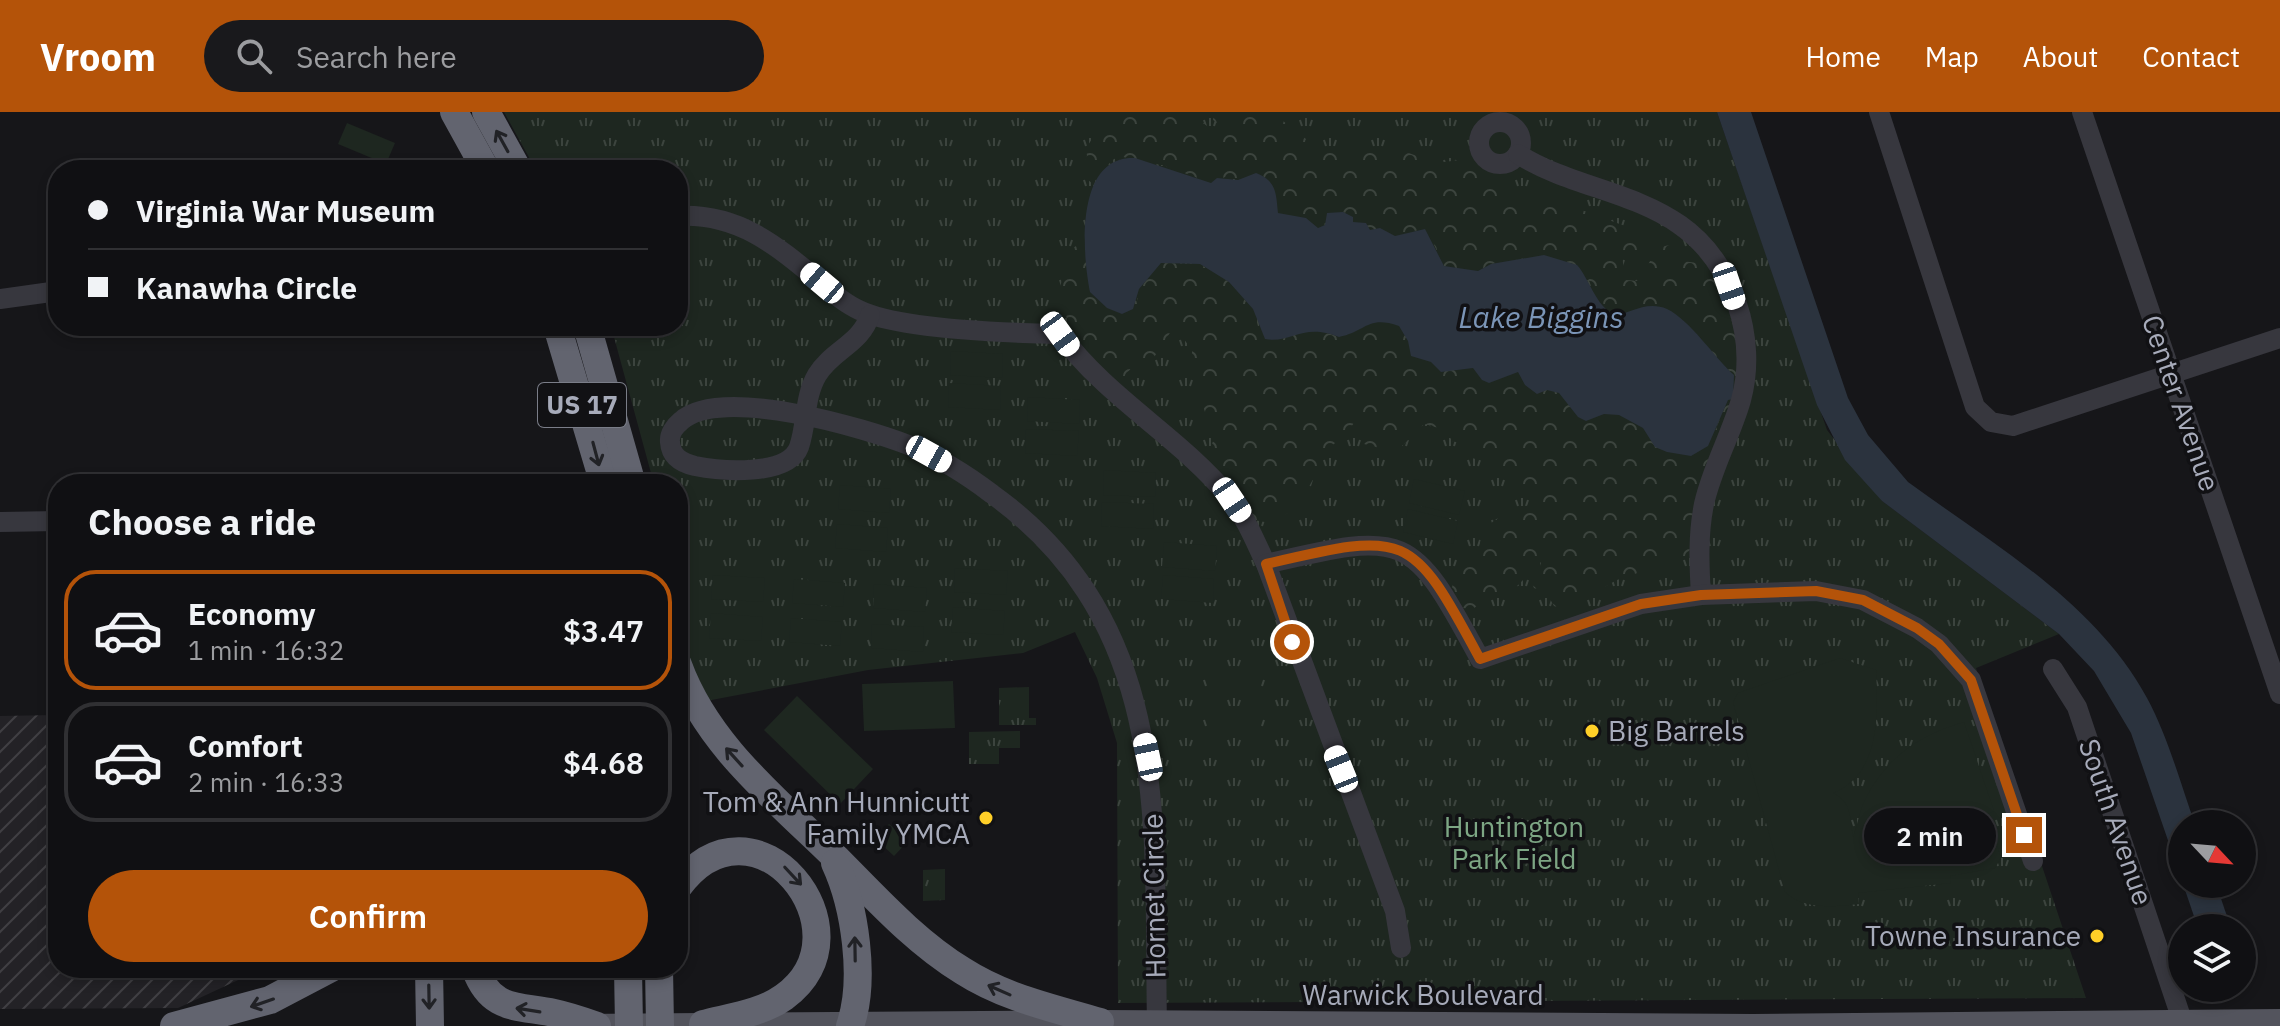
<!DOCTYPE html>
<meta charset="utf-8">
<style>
:root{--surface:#101013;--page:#19191c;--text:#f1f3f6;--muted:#9c9da0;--line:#303033;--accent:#b45309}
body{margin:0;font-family:"IBM Plex Sans",sans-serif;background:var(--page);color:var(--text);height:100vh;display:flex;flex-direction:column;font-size:30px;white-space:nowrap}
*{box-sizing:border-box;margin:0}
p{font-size:26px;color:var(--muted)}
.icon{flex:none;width:44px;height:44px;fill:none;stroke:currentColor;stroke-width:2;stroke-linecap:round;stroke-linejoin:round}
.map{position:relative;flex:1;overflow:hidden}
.sheet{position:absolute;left:48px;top:362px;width:640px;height:504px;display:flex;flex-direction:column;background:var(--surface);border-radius:32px;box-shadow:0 4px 12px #0003,0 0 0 2px var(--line)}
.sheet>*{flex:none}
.guide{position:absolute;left:48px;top:48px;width:640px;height:176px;border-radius:32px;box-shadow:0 4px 12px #0003,0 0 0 2px var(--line);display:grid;align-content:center;height:176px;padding:0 40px;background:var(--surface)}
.needle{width:52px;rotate:116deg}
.tools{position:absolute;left:2168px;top:698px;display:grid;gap:16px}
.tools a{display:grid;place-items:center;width:88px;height:88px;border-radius:50%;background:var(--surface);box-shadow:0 4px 12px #0003,0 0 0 2px var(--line);font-size:40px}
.end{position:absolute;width:36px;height:36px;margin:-18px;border:10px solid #b45309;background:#fff;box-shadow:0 0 0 4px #fff}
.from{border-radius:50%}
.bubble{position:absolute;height:56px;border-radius:28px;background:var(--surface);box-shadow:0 4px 12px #0003,0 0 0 2px var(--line);font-size:26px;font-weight:600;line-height:56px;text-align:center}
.car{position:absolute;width:24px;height:48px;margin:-24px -12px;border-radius:10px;box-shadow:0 0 6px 2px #0007;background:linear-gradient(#fff 24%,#345 0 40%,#fff 0 76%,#345 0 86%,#fff 0)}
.guide b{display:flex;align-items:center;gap:28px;height:76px;font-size:30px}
.guide b+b{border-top:2px solid var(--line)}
.guide i{width:20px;height:20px;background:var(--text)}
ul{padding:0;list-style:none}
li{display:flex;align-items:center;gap:24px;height:120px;margin:0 16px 12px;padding:0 24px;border:4px solid var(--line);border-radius:32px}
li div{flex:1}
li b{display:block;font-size:30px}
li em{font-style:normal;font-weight:600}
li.selected{border-color:var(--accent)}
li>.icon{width:72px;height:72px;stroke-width:1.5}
h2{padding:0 40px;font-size:36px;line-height:96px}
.action{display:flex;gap:16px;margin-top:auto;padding:16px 40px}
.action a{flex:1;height:92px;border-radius:48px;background:var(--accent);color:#fff;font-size:32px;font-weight:600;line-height:92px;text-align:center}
header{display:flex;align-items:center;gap:48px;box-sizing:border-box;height:112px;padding:0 40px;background:var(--accent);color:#fff}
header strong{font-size:38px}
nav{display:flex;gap:44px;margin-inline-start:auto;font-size:28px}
.search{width:560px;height:72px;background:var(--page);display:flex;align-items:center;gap:20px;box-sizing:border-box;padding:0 28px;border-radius:44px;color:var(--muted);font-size:30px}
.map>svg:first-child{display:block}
.industrial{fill:url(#industrial-furrows)}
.grass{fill:url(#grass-tufts)}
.forest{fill:url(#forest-crowns)}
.pitch{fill:#1e2720}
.water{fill:#2b333e}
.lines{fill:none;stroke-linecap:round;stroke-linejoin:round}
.minor{stroke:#37373e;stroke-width:20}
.major{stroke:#53545d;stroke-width:24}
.highway{stroke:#62646f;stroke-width:28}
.oneway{stroke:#212226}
.route{stroke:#b45309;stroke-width:10}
.poi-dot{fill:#ffcf28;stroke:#111114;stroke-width:3}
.labels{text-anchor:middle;stroke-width:7;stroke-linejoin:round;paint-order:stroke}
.shield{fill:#111114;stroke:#7a7d88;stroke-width:2}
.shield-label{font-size:26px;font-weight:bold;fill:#a7abba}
.street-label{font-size:28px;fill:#a7abba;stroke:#111114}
.poi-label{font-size:28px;fill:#a7abba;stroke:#111114;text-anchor:end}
.park-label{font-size:28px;fill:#7da684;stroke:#111114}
.water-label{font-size:30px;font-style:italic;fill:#7b95b7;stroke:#111114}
</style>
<header>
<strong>Vroom</strong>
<div class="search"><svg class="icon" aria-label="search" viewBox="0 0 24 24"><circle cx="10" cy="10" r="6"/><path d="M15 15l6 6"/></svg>Search here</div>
<nav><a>Home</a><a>Map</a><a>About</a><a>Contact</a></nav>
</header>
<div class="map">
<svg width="2280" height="914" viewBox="0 0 2280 914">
<defs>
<pattern id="industrial-furrows" width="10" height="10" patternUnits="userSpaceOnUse" patternTransform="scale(2)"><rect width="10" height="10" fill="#232226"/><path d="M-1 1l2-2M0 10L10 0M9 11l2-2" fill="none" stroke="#403f43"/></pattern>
<pattern id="grass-tufts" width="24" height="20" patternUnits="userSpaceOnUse" patternTransform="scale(2)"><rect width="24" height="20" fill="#1e2720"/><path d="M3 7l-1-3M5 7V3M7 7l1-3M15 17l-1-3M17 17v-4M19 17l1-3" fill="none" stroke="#3c443e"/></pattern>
<pattern id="forest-crowns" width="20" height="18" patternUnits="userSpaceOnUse" patternTransform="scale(2)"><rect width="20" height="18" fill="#1e2720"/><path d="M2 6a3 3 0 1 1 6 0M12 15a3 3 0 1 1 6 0" fill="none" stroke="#3c443e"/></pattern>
</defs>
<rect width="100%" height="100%" fill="#161619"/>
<!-- industrial -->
<polygon class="industrial" points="58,603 58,856 264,856 178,896 0,897 0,604"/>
<!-- grass -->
<g class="grass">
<polygon points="504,0 1717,0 1827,318 1882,389 2059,522 1976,556 2086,886 1118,891 1117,631 1097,566 1075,520 1023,541 868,558 706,589 678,519 678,372 654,372 611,214 678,214 678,58 536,58"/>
<polygon points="1029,575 1029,606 1036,606 1036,613 999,613 999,576"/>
<polygon points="1020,619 1020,636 999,636 999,652 969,652 969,620"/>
<polygon points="889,712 908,729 894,744 876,727"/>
<polygon points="945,757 945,788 923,789 923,758"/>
</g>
<!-- forest -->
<g class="forest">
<path d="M1101 0H1183L1188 9 1203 11 1215 20 1225 18 1213 8 1214 0C1221 0 1268 0 1271 2 1288 10 1302 25 1318 36L1354 33 1390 47 1406 40 1436 51 1468 47 1502 65 1524 86H1549L1655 125 1657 129 1649 141 1622 145 1626 168 1638 169 1658 136 1669 133 1681 149 1698 151 1707 166 1720 167 1739 235 1736 249 1738 267 1735 270 1734 263C1713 244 1678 200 1652 193 1639 190 1628 201 1616 203L1597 186 1588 166 1544 143 1491 152 1478 159 1444 154 1428 120C1408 113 1388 136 1361 110H1352L1344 100 1317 116 1306 106 1278 101C1277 82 1275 68 1256 61L1238 68 1225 65 1211 71 1166 54 1123 45 1114 47 1097 63 1094 73 1080 61 1087 44 1086 36 1100 15Z"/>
<path d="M1076 134H1082L1088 154 1089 175 1137 189 1139 177 1161 151 1200 152 1229 170 1253 197 1260 221 1273 228C1297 220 1315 215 1339 225 1366 220 1367 204 1399 213L1409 229 1411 244 1432 250 1437 256H1473L1479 263 1518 260 1547 278 1559 280 1578 305 1619 303 1643 316 1667 340 1691 344 1709 334 1728 287H1733L1709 357 1696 381 1691 434 1687 444 1617 468 1563 497 1554 494 1546 480 1534 476 1530 466 1540 458 1541 450 1512 479 1487 486 1473 497 1463 496 1452 476 1454 462 1480 447C1481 440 1479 433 1481 427 1485 408 1518 393 1535 393L1537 386 1519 382 1506 355 1468 345 1463 332 1452 329 1446 318 1424 312 1396 340 1364 332 1358 312 1354 311 1345 323 1324 340 1318 358 1298 395 1270 411 1254 408 1212 353 1209 339 1214 327 1192 261V238L1183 226 1171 219C1160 237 1154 253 1132 255L1123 266 1110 270 1070 220 1060 178 1066 141Z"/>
</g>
<!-- pitch -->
<g class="pitch">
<polygon points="347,11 395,31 386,52 338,32"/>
<polygon points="951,239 1003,242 1002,266 950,263"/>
<polygon points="949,271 1001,274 1000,298 948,295"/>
<polygon points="1028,285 1080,288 1079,312 1027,309"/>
<polygon points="1026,317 1079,319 1077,344 1025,341"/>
<polygon points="1104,358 1156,361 1155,385 1103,383"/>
<polygon points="1414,367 1465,379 1459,403 1409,391"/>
<polygon points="840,373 891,377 889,401 838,397"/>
<polygon points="1102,390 1154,392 1153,417 1101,414"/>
<polygon points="1408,397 1458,409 1453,432 1403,420"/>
<polygon points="837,412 888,416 886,440 835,436"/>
<polygon points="1164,430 1217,434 1215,459 1162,455"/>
<polygon points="955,456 1008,459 1006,483 954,480"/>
<polygon points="713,463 765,466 763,490 711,487"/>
<polygon points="1163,463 1214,467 1213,491 1161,487"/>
<polygon points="794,467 845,471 843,495 792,491"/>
<polygon points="874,472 927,476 925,500 873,496"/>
<polygon points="953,495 1005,499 1003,523 951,520"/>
<polygon points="711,501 763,505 761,529 709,526"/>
<polygon points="791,506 842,510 840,534 789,530"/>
<polygon points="872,512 924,515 923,540 871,536"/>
<path d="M1840 546 1876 558C1878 601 1881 662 1833 681 1852 690 1850 706 1853 725 1857 715 1859 701 1864 690 1885 646 1919 623 1964 610L1994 699 1988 702 2001 746 1995 756 1950 764 1951 771 1858 781 1859 792C1834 795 1804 798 1785 780L1733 590 1738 581Z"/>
<rect x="1209" y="560" width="52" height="24"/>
<polygon points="953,569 955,616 864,619 862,572"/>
<polygon points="797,584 873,657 840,692 764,618"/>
<rect x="1209" y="594" width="52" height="24"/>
</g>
<!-- water -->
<g class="water">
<path d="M1717 0H1751L1848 286 1868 323 1908 370C1994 433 2095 490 2147 586 2168 625 2180 670 2195 712H2182V769L2131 621 2094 559 2059 522 1882 389 1845 348 1817 293Z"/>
<path d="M1135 46 1211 71 1217 66 1238 68 1256 61C1277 69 1276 82 1278 101L1306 106 1318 116 1325 113 1327 101 1343 100 1353 105V110L1366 111 1370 118 1380 116 1395 124 1425 117 1444 154 1478 159 1491 152 1544 143 1577 153C1589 166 1596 195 1614 202 1624 206 1644 187 1667 197 1690 208 1714 245 1734 263L1733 287 1728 288 1708 334 1691 344 1667 340 1655 335 1643 316 1619 303 1604 302 1586 309 1578 305 1559 281 1547 278 1537 282 1525 273 1518 260 1489 271 1482 268 1473 256 1441 260 1431 250 1411 244 1408 229 1399 214C1367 203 1366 220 1339 225 1303 210 1291 232 1265 227L1253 197 1229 170 1200 152 1161 151 1139 177 1133 197 1122 202 1107 196 1090 180C1082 141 1075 43 1135 46Z"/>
<polygon points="2183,772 2216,772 2231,816 2198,816"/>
</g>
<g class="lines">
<!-- minor -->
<g class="minor">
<polyline points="1879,0 1975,295 1991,310 2013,314 2280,226"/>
<polyline points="2082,0 2280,582"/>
<circle cx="1500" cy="31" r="21"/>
<path d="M1518 42C1568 74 1632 79 1680 113 1733 150 1758 226 1741 288 1731 323 1712 356 1704 392 1698 422 1699 452 1701 483"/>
<path d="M678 104C738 101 776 133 819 169 831 180 844 191 859 198 900 218 1011 221 1060 222 1108 287 1180 325 1230 386 1246 406 1255 429 1266 452L1395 799 1401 836"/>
<polyline points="0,187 58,179"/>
<path d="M870 203C861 232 832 238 817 263 804 285 807 312 799 335 788 365 720 359 695 354 682 351 671 345 670 330 669 322 675 314 681 309 720 273 865 316 911 334 940 346 967 363 992 382 1175 514 1153 715 1157 914"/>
<polyline points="0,410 58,409"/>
<path d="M1266 452C1407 419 1411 419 1480 547L1641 492 1701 483 1816 479 1863 488 1917 516 1939 532 1971 568 2033 749"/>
<polyline points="2053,557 2077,595 2184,914"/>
</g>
<!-- major -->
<polyline class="major" points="580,914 1100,910 1753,914 2280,909"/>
<!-- highway -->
<g class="highway">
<polyline points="454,0 486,58"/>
<polyline points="486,0 518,58"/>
<polyline points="557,214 604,372"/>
<polyline points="587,214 632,372"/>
<path d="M678 553C707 633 776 687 835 745 875 785 914 829 963 859 1005 886 1053 896 1100 910"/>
<path d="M835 751C855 794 866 868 850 914"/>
<path d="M678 775C754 671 875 820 784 885 762 901 730 905 703 912"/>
<polyline points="429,856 430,914"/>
<path d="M475 856C491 900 517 893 554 901 568 904 583 909 597 914"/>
<polyline points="628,856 629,914"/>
<polyline points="659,856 660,914"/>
<polyline points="174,914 270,888 331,856"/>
</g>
</g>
<!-- one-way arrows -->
<defs><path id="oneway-shaft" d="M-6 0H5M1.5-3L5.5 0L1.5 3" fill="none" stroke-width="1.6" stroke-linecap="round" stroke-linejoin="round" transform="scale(2)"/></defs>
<g class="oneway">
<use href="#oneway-shaft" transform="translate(502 29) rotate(-119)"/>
<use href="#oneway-shaft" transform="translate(596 342) rotate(75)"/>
<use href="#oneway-shaft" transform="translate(734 645) rotate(-132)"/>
<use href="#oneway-shaft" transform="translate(793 764) rotate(47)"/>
<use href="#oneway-shaft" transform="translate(855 837) rotate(-91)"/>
<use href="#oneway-shaft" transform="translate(999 878) rotate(-156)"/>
<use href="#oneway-shaft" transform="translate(429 885) rotate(89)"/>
<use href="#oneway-shaft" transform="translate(262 891) rotate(161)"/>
<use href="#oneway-shaft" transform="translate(528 898) rotate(-171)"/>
</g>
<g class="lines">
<!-- route -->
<path class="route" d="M1292 530 1266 452C1407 419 1411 418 1480 547L1641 492 1701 483 1816 479 1863 488 1917 516 1939 532 1971 568 2024 723"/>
</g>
<!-- markers -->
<g class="poi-dot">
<circle cx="1592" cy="619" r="8"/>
<circle cx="986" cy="706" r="8"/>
<circle cx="2097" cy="824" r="8"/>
</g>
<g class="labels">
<!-- shield labels -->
<rect class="shield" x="538" y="271" width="88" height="44" rx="6"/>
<g class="shield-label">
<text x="582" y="302">US 17</text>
</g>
<!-- street labels -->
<g class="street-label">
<text transform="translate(2181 291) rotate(71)" y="10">Center Avenue</text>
<text transform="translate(2116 710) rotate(71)" y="10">South Avenue</text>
<text transform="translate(1154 784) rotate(-91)" y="10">Hornet Circle</text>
<text x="1423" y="893">Warwick Boulevard</text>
</g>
<!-- poi labels -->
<g class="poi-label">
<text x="1608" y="629" text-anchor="start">Big Barrels</text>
<text x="970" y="700">Tom &amp; Ann Hunnicutt<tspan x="970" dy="32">Family YMCA</tspan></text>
<text x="2081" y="834">Towne Insurance</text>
</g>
<!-- park labels -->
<g class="park-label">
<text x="1514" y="725">Huntington<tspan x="1514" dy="32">Park Field</tspan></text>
</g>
<!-- water labels -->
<g class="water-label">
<text x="1541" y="216">Lake Biggins</text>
</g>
</g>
</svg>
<div class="tools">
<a><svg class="needle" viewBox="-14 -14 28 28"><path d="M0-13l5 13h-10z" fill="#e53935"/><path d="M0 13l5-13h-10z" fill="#9c9da0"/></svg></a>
<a><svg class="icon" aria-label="layers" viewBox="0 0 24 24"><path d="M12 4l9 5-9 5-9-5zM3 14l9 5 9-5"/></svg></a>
</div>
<i class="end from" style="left:1292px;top:530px"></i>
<i class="end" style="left:2024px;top:723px"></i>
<div class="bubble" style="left:1864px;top:696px;width:132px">2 min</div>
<i class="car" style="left:822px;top:171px;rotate:310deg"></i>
<i class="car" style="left:1729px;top:174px;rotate:161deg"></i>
<i class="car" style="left:1060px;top:222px;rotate:144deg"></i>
<i class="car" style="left:929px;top:342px;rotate:119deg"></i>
<i class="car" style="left:1232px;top:388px;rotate:146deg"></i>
<i class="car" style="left:1148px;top:645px;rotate:348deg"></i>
<i class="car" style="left:1341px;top:657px;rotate:338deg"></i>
<div class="guide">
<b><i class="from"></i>Virginia War Museum</b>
<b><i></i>Kanawha Circle</b>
</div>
<section class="sheet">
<h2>Choose a ride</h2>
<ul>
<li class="selected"><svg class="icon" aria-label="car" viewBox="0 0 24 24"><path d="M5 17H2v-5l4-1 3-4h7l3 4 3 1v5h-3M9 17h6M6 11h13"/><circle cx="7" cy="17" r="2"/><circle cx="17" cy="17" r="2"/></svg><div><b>Economy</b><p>1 min · 16:32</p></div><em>$3.47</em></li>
<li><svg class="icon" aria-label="car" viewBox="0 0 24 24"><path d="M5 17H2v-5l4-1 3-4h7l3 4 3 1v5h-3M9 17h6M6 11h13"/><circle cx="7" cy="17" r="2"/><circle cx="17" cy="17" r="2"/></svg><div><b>Comfort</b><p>2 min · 16:33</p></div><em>$4.68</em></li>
</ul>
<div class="action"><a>Confirm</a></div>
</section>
</div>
